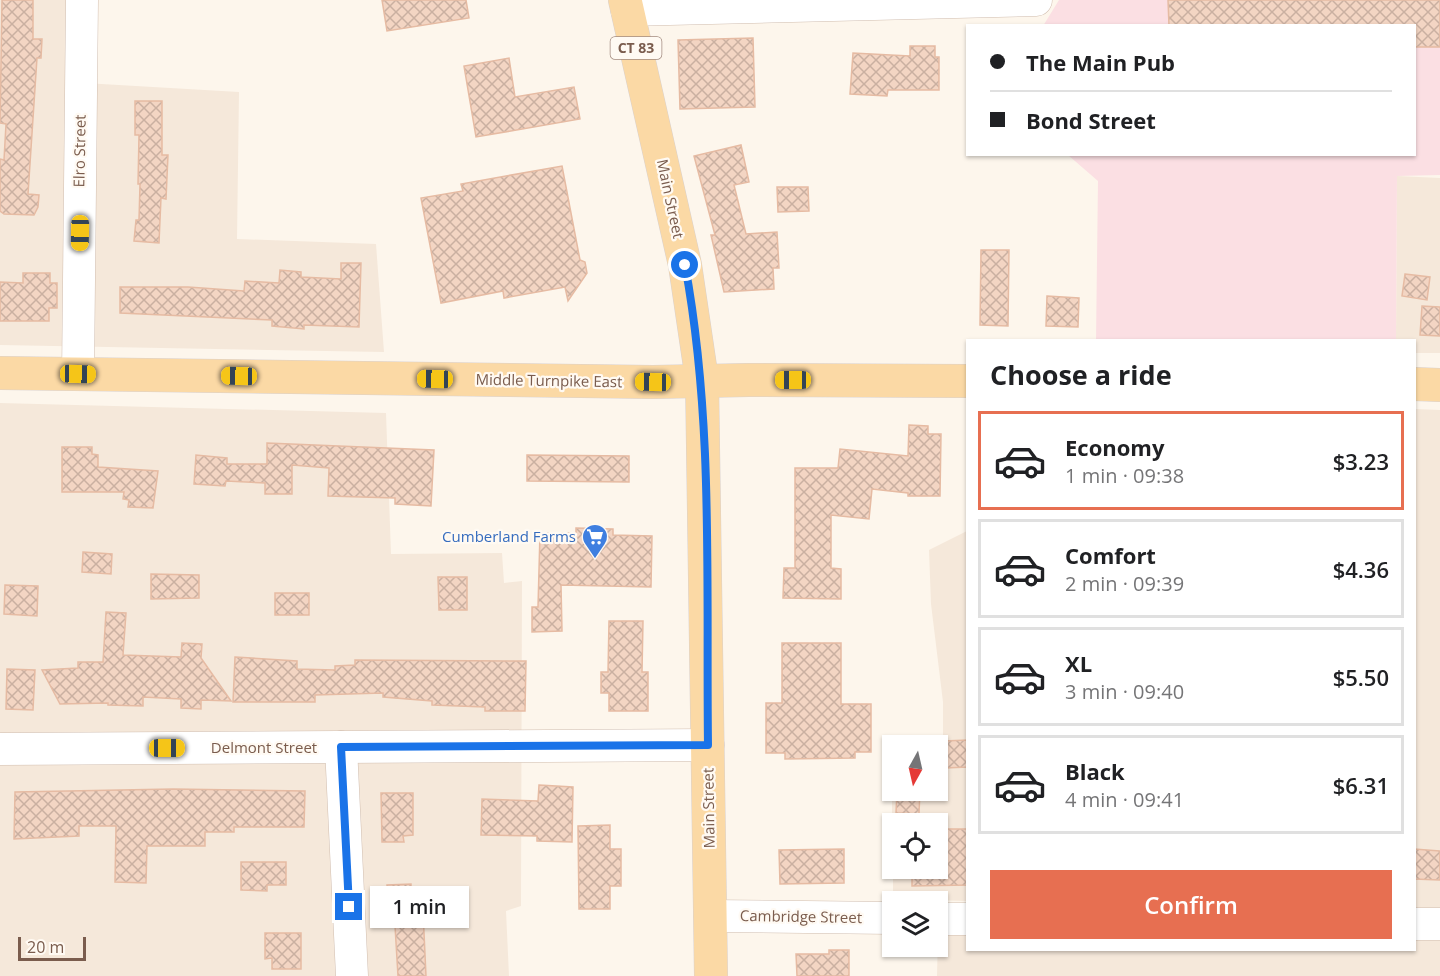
<!DOCTYPE html>
<meta charset="utf-8">
<style>
:root{--surface:#fff;--page:#f2f2f2;--text:#202124;--muted:#757577;--line:#e0e0e0;--accent:#e76f51}
body{margin:0;font-family:"Open Sans",sans-serif;background:var(--page);color:var(--text);height:100vh;display:flex;flex-direction:column;font-size:22px;white-space:nowrap}
*{box-sizing:border-box;margin:0}
p{font-size:20px;color:var(--muted)}
.icon{flex:none;width:33px;height:33px;fill:none;stroke:currentColor;stroke-width:2;stroke-linecap:round;stroke-linejoin:round}
.map{position:relative;flex:1;overflow:hidden}
.panel{position:absolute;left:966px;top:339px;width:450px;height:612px;display:flex;flex-direction:column;background:var(--surface);border-radius:0px;box-shadow:0 2px 4px #0004}
.panel>*{flex:none}
.guide{position:absolute;left:966px;top:24px;width:450px;height:132px;border-radius:0px;box-shadow:0 2px 4px #0004;display:grid;align-content:center;height:132px;padding:0 24px;background:var(--surface)}
.needle{width:39px;rotate:188deg}
.fabs{position:absolute;left:882px;top:735px;display:grid;gap:12px}
.fabs a{display:grid;place-items:center;width:66px;height:66px;border-radius:0px;background:var(--surface);box-shadow:0 2px 4px #0004;font-size:30px}
.scale{position:absolute;left:18px;bottom:15px;width:68px;box-sizing:border-box;padding-left:6px;border:3px solid #7a5c4d;border-top:0;font-size:16px;line-height:21px;white-space:nowrap;color:#7a5c4d;-webkit-text-stroke:4px #fffaf3;paint-order:stroke}
.end{position:absolute;width:27px;height:27px;margin:-14px;border:8px solid #1a73e8;background:#fff;box-shadow:0 0 0 3px #fff}
.from{border-radius:50%}
.bubble{position:absolute;height:42px;border-radius:0px;background:var(--surface);box-shadow:0 2px 4px #0004;font-size:20px;font-weight:600;line-height:42px;text-align:center}
.car{position:absolute;width:18px;height:36px;margin:-18px -9px;border-radius:8px;box-shadow:0 0 4px 2px #0007;background:linear-gradient(#f5c518 24%,#345 0 40%,#f5c518 0 76%,#345 0 86%,#f5c518 0)}
.guide b{display:flex;align-items:center;gap:21px;height:57px;font-size:22px}
.guide b+b{border-top:2px solid var(--line)}
.guide i{width:15px;height:15px;background:var(--text)}
ul{padding:0;list-style:none}
li{display:flex;align-items:center;gap:18px;height:99px;margin:0 12px 9px;padding:0 12px;border:3px solid var(--line);border-radius:0px}
li div{flex:1}
li b{display:block;font-size:22px}
li em{font-style:normal;font-weight:600}
li.current{border-color:var(--accent)}
li>.icon{width:54px;height:54px;stroke-width:1.5}
h2{padding:0 24px;font-size:27px;line-height:72px}
.cta{display:flex;gap:12px;margin-top:auto;padding:12px 24px}
.cta a{flex:1;height:69px;border-radius:0px;background:var(--accent);color:#fff;font-size:24px;font-weight:600;line-height:69px;text-align:center}
.map>svg:first-child{display:block}
.residential{fill:#f5e8da}
.medical{fill:#fbdfe3}
.building{fill:url(#building-cross-hatch);stroke:#e6bba3;stroke-width:1.5}
.lines{fill:none;stroke-linecap:round;stroke-linejoin:round}
.minor-casing{stroke:#d1beb0;stroke-width:33}
.major-casing{stroke:#dad1cd;stroke-width:34}
.minor{stroke:#fff;stroke-width:32}
.major{stroke:#fbd9a5;stroke-width:33}
.route{stroke:#1a73e8;stroke-width:8}
.labels{text-anchor:middle;stroke-width:4.5;stroke-linejoin:round;paint-order:stroke}
.shield{fill:#fffaf3;stroke:#a28b7f;stroke-width:1.5}
.shield-label{font-size:14px;font-weight:bold;fill:#7a5c4d}
.street-label{font-size:15px;fill:#7a5c4d;stroke:#fffaf3}
.shop-label{font-size:15px;fill:#366cbe;stroke:#fffaf3;text-anchor:end}
</style>
<div class="map">
<svg width="1440" height="976" viewBox="0 0 1440 976">
<defs>
<pattern id="building-cross-hatch" width="8" height="8" patternUnits="userSpaceOnUse" patternTransform="scale(1.5)"><rect width="8" height="8" fill="#f3d5c3"/><path d="M0 0l8 8M0 8l8-8" fill="none" stroke="#cab0a1"/></pattern>
</defs>
<rect width="100%" height="100%" fill="#fdf6ec"/>
<!-- residential -->
<g class="residential">
<polygon points="0,0 66,0 67,82 239,92 237,239 376,244 384,352 0,345"/>
<polygon points="1397,176 1440,178 1440,353 1415,353 1414,340 1396,340"/>
<polygon points="0,403 386,413 391,554 502,553 504,583 522,581 521,906 506,911 509,976 0,976"/>
<polygon points="1415,409 1440,410 1440,912 1415,912"/>
<polygon points="967,524 967,901 893,899 893,869 938,868 938,824 892,824 892,852 892,785 892,790 938,790 938,783 943,782 943,702 931,604 929,550 967,531"/>
<polygon points="938,935 967,935 968,950 1414,950 1415,937 1440,937 1440,976 937,976"/>
</g>
<!-- medical -->
<polygon class="medical" points="1059,0 1440,0 1440,175 1397,176 1396,340 1096,340 1098,181 1068,155 1414,154 1414,26 1043,26"/>
<!-- building -->
<g class="building">
<polygon points="2,0 33,0 33,39 42,39 41,58 37,58 28,194 39,195 38,207 34,215 4,214 0,211 0,159 4,160 6,124 0,123"/>
<polygon points="382,0 466,0 469,18 387,31"/>
<polygon points="1168,0 1440,0 1440,47 1414,47 1414,26 1169,26"/>
<polygon points="753,38 755,107 680,109 678,40"/>
<polygon points="910,46 935,46 935,57 939,57 939,90 888,90 887,96 850,94 853,53 910,56"/>
<polygon points="509,58 515,97 574,87 580,119 476,137 464,66"/>
<polygon points="135,101 162,101 162,155 168,155 166,199 161,198 159,243 134,241 136,220 139,220 140,184 138,184 139,135 135,135"/>
<polygon points="741,145 749,182 734,185 746,234 777,232 779,268 773,268 774,289 724,292 711,235 715,235 694,156"/>
<polygon points="562,166 580,260 585,262 587,273 568,301 565,287 504,298 503,291 441,303 421,198 463,191 461,184"/>
<polygon points="777,187 808,187 809,211 778,212"/>
<polygon points="981,250 1009,250 1008,326 980,325"/>
<polygon points="341,263 361,263 359,327 304,325 304,329 272,326 272,320 120,313 120,287 188,287 244,291 245,281 279,283 280,270 301,272 301,277 341,279"/>
<polygon points="23,273 50,273 50,283 57,283 57,308 49,308 49,321 0,321 0,282 23,283"/>
<polygon points="1405,274 1430,277 1427,300 1402,296"/>
<polygon points="1047,296 1079,298 1078,327 1046,326"/>
<polygon points="1422,306 1440,307 1440,336 1420,335"/>
<polygon points="909,425 928,426 928,434 941,434 940,496 908,496 908,493 872,489 869,519 831,515 831,568 841,569 841,599 783,598 784,568 795,568 795,468 838,468 840,449 908,456"/>
<polygon points="267,443 434,450 431,506 395,504 395,498 328,496 329,468 292,465 292,494 265,494 265,483 226,481 225,486 194,484 196,455 227,458 227,464 267,464"/>
<polygon points="62,447 92,447 92,454 98,455 98,467 158,471 153,508 128,507 129,500 123,499 124,492 62,492"/>
<polygon points="527,455 629,456 629,482 527,481"/>
<polygon points="576,528 613,529 613,535 652,536 651,587 561,585 562,631 532,632 532,607 538,607 540,533 576,533"/>
<polygon points="83,552 112,554 111,574 82,572"/>
<polygon points="151,574 199,575 199,598 151,599"/>
<polygon points="438,577 467,577 467,610 439,610"/>
<polygon points="5,585 38,586 37,616 4,614"/>
<rect x="275" y="593" width="34" height="22"/>
<polygon points="106,612 126,613 123,655 181,657 182,643 202,644 201,658 231,701 201,700 201,709 181,708 181,699 143,697 143,706 108,705 108,703 60,704 42,670 78,668 78,662 103,662"/>
<polygon points="609,621 643,621 642,672 648,672 648,711 609,711 609,693 601,693 601,672 608,672"/>
<polygon points="782,643 841,643 841,704 871,704 871,752 855,752 855,758 785,759 785,753 766,753 766,703 782,703"/>
<polygon points="235,657 297,661 297,669 335,670 335,666 355,665 355,660 526,661 525,711 485,711 485,707 432,705 432,701 383,697 383,693 315,695 315,702 233,702"/>
<polygon points="7,669 35,670 33,710 6,709"/>
<polygon points="968,740 968,767 945,768 944,741"/>
<polygon points="539,785 573,787 572,842 537,841 537,836 481,835 482,799 538,801"/>
<polygon points="173,789 305,791 304,827 234,827 234,832 205,832 205,846 147,846 146,883 115,882 116,826 79,826 79,836 14,839 15,792"/>
<polygon points="897,790 920,790 919,814 896,813"/>
<polygon points="381,793 413,793 413,835 403,836 404,842 382,842"/>
<polygon points="610,825 610,849 621,849 621,886 610,886 610,909 579,909 578,826"/>
<polygon points="938,829 968,829 968,885 912,886 912,868 938,868"/>
<polygon points="844,849 844,883 780,884 779,850"/>
<polygon points="1414,849 1440,851 1440,880 1414,879"/>
<polygon points="241,862 286,862 286,885 267,885 267,891 241,890"/>
<polygon points="411,884 411,891 461,890 461,911 423,911 426,976 398,976 394,909 388,909 387,885"/>
<polygon points="265,933 301,933 301,969 272,969 272,958 265,959"/>
<polygon points="829,950 849,950 849,976 797,976 796,954 829,954"/>
</g>
<g class="lines">
<defs>
<g id="minor">
<polyline points="627,10 1036,0"/>
<polyline points="78,374 82,0"/>
<polyline points="341,747 352,976"/>
<polyline points="0,749 708,745"/>
<polyline points="710,916 892,918"/>
<polyline points="938,919 968,919"/>
<polyline points="1414,924 1440,924"/>
</g>
<g id="major">
<polyline points="625,0 685,265 702,380 711,976"/>
<polyline points="0,373 653,382 749,380 968,381"/>
<polyline points="1414,384 1440,385"/>
</g>
</defs>
<!-- minor casing -->
<use href="#minor" class="minor-casing"/>
<!-- major casing -->
<use href="#major" class="major-casing"/>
<!-- minor -->
<use href="#minor" class="minor"/>
<!-- major -->
<use href="#major" class="major"/>
</g>
<g class="lines">
<!-- route -->
<path class="route" d="M349 907 341 747 708 745C706 585 714 422 685 265"/>
</g>
<!-- icons -->
<defs>
<symbol id="supermarket-pin" viewBox="-11 -11 22 30"><path d="M0 17L-7.5 6A9.5 9.5 0 1 1 7.5 6Z" fill="#3f7fe0" stroke="#fffaf3"/><path d="M-6-5.5h2.5l.6 2H6L4.5 2H-2.5L-4.4-4H-6ZM-1.5 3.2a1.3 1.3 0 1 0 .1 0ZM3 3.2a1.3 1.3 0 1 0 .1 0Z" fill="#fff"/></symbol>
</defs>
<g fill-rule="evenodd">
<use href="#supermarket-pin" x="580" y="522" width="30" height="40"/>
</g>
<g class="labels">
<!-- shield labels -->
<rect class="shield" x="610.5" y="37" width="51" height="22" rx="4.5"/>
<g class="shield-label">
<text x="636" y="53">CT 83</text>
</g>
<!-- street labels -->
<g class="street-label">
<text transform="translate(80 151) rotate(-89)" y="5">Elro Street</text>
<text transform="translate(670 199) rotate(78)" y="5">Main Street</text>
<text transform="translate(549 381) rotate(1)" y="5">Middle Turnpike East</text>
<text x="264" y="753">Delmont Street</text>
<text transform="translate(709 808) rotate(-91)" y="5">Main Street</text>
<text transform="translate(801 917) rotate(1)" y="5">Cambridge Street</text>
</g>
<!-- shop labels -->
<g class="shop-label">
<text x="576" y="542">Cumberland Farms</text>
</g>
</g>
</svg>
<div class="fabs">
<a><svg class="needle" viewBox="-14 -14 28 28"><path d="M0-13l5 13h-10z" fill="#e53935"/><path d="M0 13l5-13h-10z" fill="#757577"/></svg></a>
<a><svg class="icon" aria-label="locate" viewBox="0 0 24 24"><circle cx="12" cy="12" r="6"/><path d="M12 2v4M12 18v4M2 12h4M18 12h4"/></svg></a>
<a><svg class="icon" aria-label="layers" viewBox="0 0 24 24"><path d="M12 4l9 5-9 5-9-5zM3 14l9 5 9-5"/></svg></a>
</div>
<div class="scale">20 m</div>
<i class="end from" style="left:685px;top:265px"></i>
<i class="end" style="left:349px;top:907px"></i>
<div class="bubble" style="left:370px;top:886px;width:99px">1 min</div>
<i class="car" style="left:80px;top:233px;rotate:181deg"></i>
<i class="car" style="left:78px;top:374px;rotate:91deg"></i>
<i class="car" style="left:239px;top:376px;rotate:271deg"></i>
<i class="car" style="left:435px;top:379px;rotate:271deg"></i>
<i class="car" style="left:793px;top:380px;rotate:270deg"></i>
<i class="car" style="left:653px;top:382px;rotate:271deg"></i>
<i class="car" style="left:167px;top:748px;rotate:90deg"></i>
<div class="guide">
<b><i class="from"></i>The Main Pub</b>
<b><i></i>Bond Street</b>
</div>
<section class="panel">
<h2>Choose a ride</h2>
<ul>
<li class="current"><svg class="icon" aria-label="car" viewBox="0 0 24 24"><path d="M5 17H2v-5l4-1 3-4h7l3 4 3 1v5h-3M9 17h6M6 11h13"/><circle cx="7" cy="17" r="2"/><circle cx="17" cy="17" r="2"/></svg><div><b>Economy</b><p>1 min · 09:38</p></div><em>$3.23</em></li>
<li><svg class="icon" aria-label="car" viewBox="0 0 24 24"><path d="M5 17H2v-5l4-1 3-4h7l3 4 3 1v5h-3M9 17h6M6 11h13"/><circle cx="7" cy="17" r="2"/><circle cx="17" cy="17" r="2"/></svg><div><b>Comfort</b><p>2 min · 09:39</p></div><em>$4.36</em></li>
<li><svg class="icon" aria-label="car" viewBox="0 0 24 24"><path d="M5 17H2v-5l4-1 3-4h7l3 4 3 1v5h-3M9 17h6M6 11h13"/><circle cx="7" cy="17" r="2"/><circle cx="17" cy="17" r="2"/></svg><div><b>XL</b><p>3 min · 09:40</p></div><em>$5.50</em></li>
<li><svg class="icon" aria-label="car" viewBox="0 0 24 24"><path d="M5 17H2v-5l4-1 3-4h7l3 4 3 1v5h-3M9 17h6M6 11h13"/><circle cx="7" cy="17" r="2"/><circle cx="17" cy="17" r="2"/></svg><div><b>Black</b><p>4 min · 09:41</p></div><em>$6.31</em></li>
</ul>
<div class="cta"><a>Confirm</a></div>
</section>
</div>
